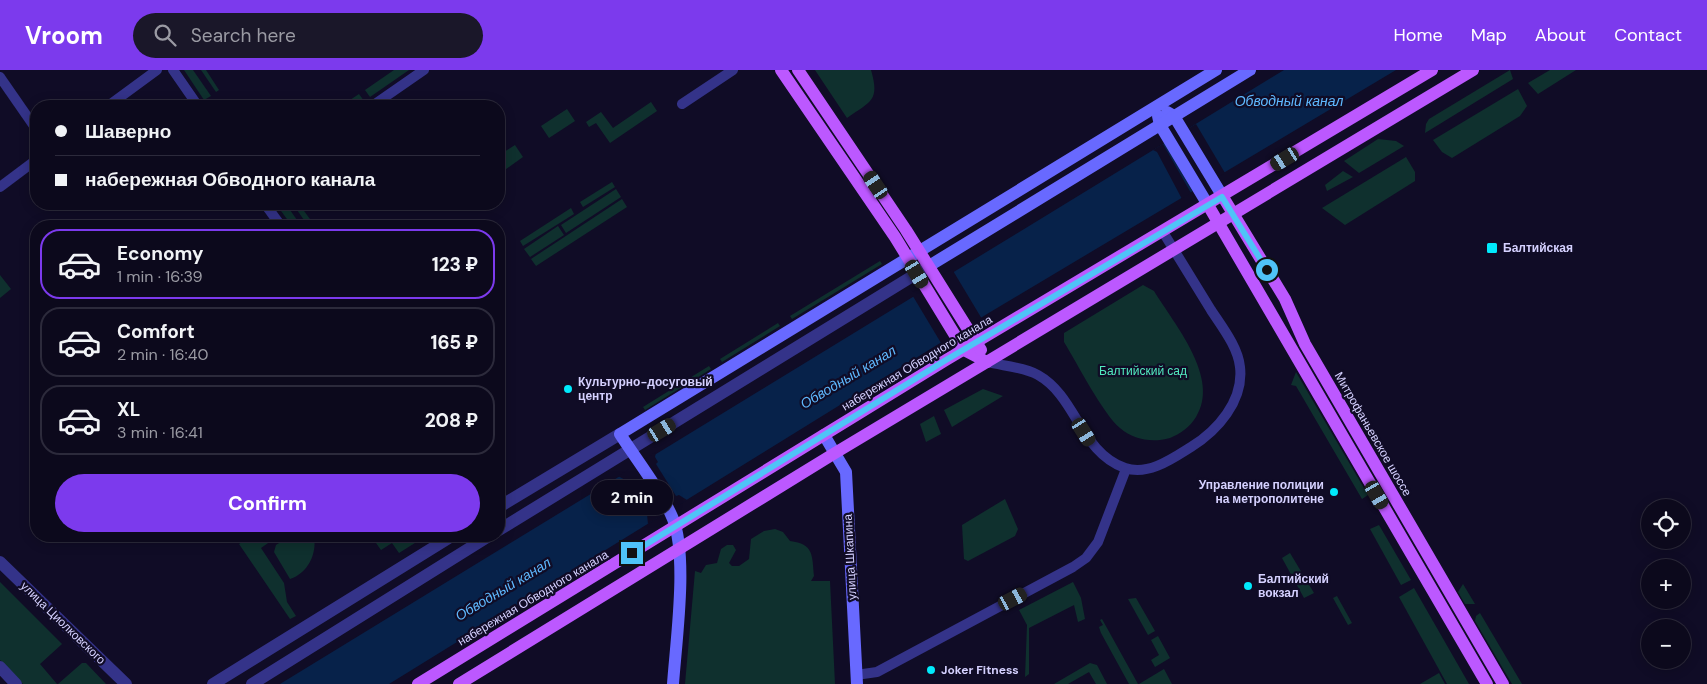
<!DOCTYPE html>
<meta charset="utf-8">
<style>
:root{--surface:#0c091c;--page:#1a1729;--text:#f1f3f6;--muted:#9a9aa3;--line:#2c2a3b;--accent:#7c3aed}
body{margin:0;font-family:"DM Sans",sans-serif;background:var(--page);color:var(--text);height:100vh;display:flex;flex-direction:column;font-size:19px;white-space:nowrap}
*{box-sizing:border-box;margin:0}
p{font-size:16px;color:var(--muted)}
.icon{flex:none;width:28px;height:28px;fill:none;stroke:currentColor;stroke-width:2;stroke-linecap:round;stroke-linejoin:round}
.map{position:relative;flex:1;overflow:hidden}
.sheet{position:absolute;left:30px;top:150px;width:475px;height:322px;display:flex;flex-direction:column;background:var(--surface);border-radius:20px;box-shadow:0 2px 12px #0003,0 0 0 1px var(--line)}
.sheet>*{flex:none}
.guide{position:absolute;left:30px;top:30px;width:475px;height:110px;border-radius:20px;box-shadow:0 2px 12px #0003,0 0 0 1px var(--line);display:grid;align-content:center;height:110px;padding:0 25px;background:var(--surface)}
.controls{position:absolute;left:1641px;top:429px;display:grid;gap:10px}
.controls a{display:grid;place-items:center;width:50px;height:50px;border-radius:50%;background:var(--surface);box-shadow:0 2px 12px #0003,0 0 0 1px var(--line);font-size:25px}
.end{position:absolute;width:22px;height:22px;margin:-11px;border:6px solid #4fc3f7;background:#111;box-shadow:0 0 0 2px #111}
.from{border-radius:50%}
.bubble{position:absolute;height:35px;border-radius:18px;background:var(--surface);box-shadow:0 2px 12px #0003,0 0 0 1px var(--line);font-size:16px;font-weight:800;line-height:35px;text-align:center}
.car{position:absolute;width:15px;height:30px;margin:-15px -8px;border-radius:6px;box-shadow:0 0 4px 1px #0007;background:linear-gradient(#222 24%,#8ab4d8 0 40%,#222 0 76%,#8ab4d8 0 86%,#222 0)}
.guide b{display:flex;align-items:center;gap:18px;height:48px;font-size:19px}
.guide b+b{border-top:1px solid var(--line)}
.guide i{width:12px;height:12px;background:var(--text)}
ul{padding:9px 0 0;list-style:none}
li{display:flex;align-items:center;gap:15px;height:70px;margin:0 10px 8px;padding:0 15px;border:2px solid var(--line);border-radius:20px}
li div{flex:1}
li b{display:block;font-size:19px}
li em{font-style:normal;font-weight:800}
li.selected{border-color:var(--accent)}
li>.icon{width:45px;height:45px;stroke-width:1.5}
.cta{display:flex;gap:10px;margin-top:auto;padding:10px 25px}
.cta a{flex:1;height:58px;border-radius:30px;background:var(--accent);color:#fff;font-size:20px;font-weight:800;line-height:58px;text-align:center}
header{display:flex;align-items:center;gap:30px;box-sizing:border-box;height:70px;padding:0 25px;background:var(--accent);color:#fff}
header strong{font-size:24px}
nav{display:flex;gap:28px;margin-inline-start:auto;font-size:18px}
.search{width:350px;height:45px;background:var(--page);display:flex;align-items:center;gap:12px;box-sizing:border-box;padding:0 18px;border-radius:28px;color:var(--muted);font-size:19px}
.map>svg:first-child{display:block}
.green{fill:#0f302e}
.water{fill:#07224a}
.pier{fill:#100c26}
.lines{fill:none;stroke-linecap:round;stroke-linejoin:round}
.minor{stroke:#343389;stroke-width:10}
.tertiary{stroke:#343389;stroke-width:12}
.secondary{stroke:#6869ff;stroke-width:12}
.primary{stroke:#bc58ff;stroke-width:12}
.route{stroke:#4fc3f7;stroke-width:6}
.poi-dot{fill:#00eafc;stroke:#100c26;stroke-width:2}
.labels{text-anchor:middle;stroke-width:4.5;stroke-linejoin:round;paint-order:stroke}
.poi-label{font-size:12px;font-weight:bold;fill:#d5d1ff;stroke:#100c26;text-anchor:start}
.street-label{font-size:12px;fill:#d5d1ff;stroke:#100c26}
.park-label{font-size:12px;fill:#52ebc0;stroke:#100c26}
.water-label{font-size:14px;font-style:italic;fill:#5fb9ff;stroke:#100c26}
</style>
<header>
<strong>Vroom</strong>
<div class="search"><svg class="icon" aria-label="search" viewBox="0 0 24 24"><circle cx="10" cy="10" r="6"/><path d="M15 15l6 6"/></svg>Search here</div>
<nav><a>Home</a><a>Map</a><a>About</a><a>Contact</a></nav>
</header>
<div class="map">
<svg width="1707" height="614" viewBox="0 0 1707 614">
<rect width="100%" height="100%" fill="#100c26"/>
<!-- green -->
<g class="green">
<polygon points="184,0 193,0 211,26 204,30"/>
<polygon points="201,0 206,0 219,20 216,22"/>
<polygon points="394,0 409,0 370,27 365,20"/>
<path d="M815 0H871C880 31 871 31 847 48Z"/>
<polygon points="1510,0 1513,9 1425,63 1426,54 1429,49"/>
<polygon points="1550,0 1576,0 1538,24 1528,13"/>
<polygon points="1518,19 1527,36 1520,46 1452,88 1442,82 1433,70"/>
<polygon points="359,24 364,31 357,36 341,36"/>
<polygon points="651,32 657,41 610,73 596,53 589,57 586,52 601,42 613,58"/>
<polygon points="567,39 575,51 549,68 541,56"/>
<polygon points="1378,69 1396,71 1404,76 1359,103 1344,91"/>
<polygon points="515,75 523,87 499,104 499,85"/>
<polygon points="1406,87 1415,102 1415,111 1345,155 1322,138"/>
<polygon points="1343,101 1353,107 1327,121 1325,115"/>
<polygon points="612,112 615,117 583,137 580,132"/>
<polygon points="616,119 621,127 566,163 561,155"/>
<polygon points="622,129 627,137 536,196 531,189"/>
<polygon points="276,134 286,134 301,156 292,156"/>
<polygon points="293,134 299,134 315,156 308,156"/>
<polygon points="571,138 574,144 523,176 520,171"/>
<polygon points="558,156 564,165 530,187 524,179"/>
<polygon points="880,191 882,194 792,249 790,246"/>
<polygon points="0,205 11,219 0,228"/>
<path d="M1143 215 1154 221C1174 254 1221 308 1196 347 1190 357 1180 364 1170 368 1152 373 1134 370 1120 358 1103 344 1077 293 1064 272V263Z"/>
<polygon points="778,253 780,256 722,292 720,289"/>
<polygon points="709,296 711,299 645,340 643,337"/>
<polygon points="1296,302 1368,425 1362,429 1296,316 1291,315"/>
<polygon points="983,319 1003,326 952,357 944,340"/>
<polygon points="934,346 941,364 926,372 920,354"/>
<polygon points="1005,429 1018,459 1015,466 968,491 964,489 962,455"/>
<polygon points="1379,455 1411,510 1401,515 1370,459"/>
<path d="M775 459 783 462 790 471C814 474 812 485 814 506L811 511H830L835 614H685L695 501 701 503 706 495 717 493 721 479 727 475H733L736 480 729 493 732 496H739L749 489 751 469 764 461Z"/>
<polygon points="251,466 278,466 261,478 284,513 287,532 296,546 290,549 239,474"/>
<path d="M290 466H314C317 484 308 503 290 509L274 482 276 475Z"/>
<polygon points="387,466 426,466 399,483 392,473 381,480 376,473"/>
<polygon points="1290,483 1314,523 1304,528 1282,488"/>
<polygon points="0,512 62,574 40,594 57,614 23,614 0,590"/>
<polygon points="1073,512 1081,528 1085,549 1078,552 1074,535 1029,558 1029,604 1025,607 1027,555 1019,540"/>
<polygon points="1463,514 1475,534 1465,534 1458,522"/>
<polygon points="1414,518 1469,614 1447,614 1399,527"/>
<polygon points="1337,526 1352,553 1348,555 1333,528"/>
<polygon points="1136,528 1155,561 1148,565 1128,529"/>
<polygon points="1480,543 1522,614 1512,614 1475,551 1476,546"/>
<polygon points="1102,549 1138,614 1129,614 1101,563 1099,557 1103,555 1100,550"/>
<polygon points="1158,566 1170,588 1155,597 1151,590 1159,585 1151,570"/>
<polygon points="82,593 86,593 106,614 58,614"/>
<polygon points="1090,593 1097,595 1107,614 1096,614 1089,602 1068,614 1054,614"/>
<polygon points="1164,599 1172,614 1139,614"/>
<polygon points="1439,603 1445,614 1420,614"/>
</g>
<!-- water -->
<polygon class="water" points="1284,0 1396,0 987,244 389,614 280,614"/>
<!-- pier -->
<g class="pier">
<polygon points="1196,54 1225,103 1193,122 1164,73"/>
<polygon points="1163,74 1191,123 1182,129 1157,82 1153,80"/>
<polygon points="952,199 982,249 941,273 911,223"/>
<polygon points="656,382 655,387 658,392 656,394 676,426 679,425 687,430 648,454 647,444 650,442 631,410 627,411 618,406"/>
</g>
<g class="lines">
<!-- minor -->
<g class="minor">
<polyline points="173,0 198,36"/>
<polyline points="0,7 36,59"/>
<polyline points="682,34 733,0"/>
<polyline points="108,36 157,0"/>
<polyline points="372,36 424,0"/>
<polyline points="0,117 36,90"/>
<polyline points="265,134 281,156"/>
<path d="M987 292C1003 296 1024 297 1038 305 1077 327 1080 382 1125 398 1148 406 1172 389 1191 377 1217 361 1244 331 1240 297 1238 277 1222 257 1211 240 1195 214 1179 188 1163 162"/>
<polyline points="856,605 877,602 1073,497 1086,488 1098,472 1126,399"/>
</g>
<!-- tertiary -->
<g class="tertiary">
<polyline points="499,437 620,364"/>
<polyline points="499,460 929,196"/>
<polyline points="0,492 126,614"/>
<polyline points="0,597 16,614"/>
<polyline points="213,614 452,466"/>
<polyline points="252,614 489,466"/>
</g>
<!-- secondary -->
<g class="secondary">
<polyline points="1167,42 1174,46 1223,127"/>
<polyline points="1158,46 1160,55 1208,135"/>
<polyline points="929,196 1250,0"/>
<polyline points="824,365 846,402 857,614"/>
<path d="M673 614C676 571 688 487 673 449 662 422 636 389 620 364L1216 0"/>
</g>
<!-- primary -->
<g class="primary">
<polyline points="781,0 895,167 964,280 987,292"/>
<polyline points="798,0 906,160 981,280"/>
<polyline points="1223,127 1285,229 1305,274 1503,614"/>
<polyline points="1208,135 1487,614"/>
<polyline points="418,614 946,290 1432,0"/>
<polyline points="459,614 835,383 1473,0"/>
</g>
</g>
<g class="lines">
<!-- route -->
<polyline class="route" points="632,483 946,290 1222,127 1267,200"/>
</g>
<!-- markers -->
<g class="poi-dot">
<rect x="1486" y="172" width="12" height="12" rx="2.5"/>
<circle cx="568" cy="319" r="5"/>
<circle cx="1334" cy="422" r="5"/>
<circle cx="1248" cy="516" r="5"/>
<circle cx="931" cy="600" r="5"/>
</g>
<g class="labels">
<!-- poi labels -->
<g class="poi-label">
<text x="1503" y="182">Балтийская</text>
<text x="578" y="316">Культурно-досуговый<tspan x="578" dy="14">центр</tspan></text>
<text x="1324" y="419" text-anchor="end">Управление полиции<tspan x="1324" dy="14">на метрополитене</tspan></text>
<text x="1258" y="513">Балтийский<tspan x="1258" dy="14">вокзал</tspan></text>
<text x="941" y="604">Joker Fitness</text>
</g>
<!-- street labels -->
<g class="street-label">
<text transform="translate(917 293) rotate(-31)" y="4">набережная Обводного канала</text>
<text transform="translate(1373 364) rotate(60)" y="4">Митрофаньевское шоссе</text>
<text transform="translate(850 487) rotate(-93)" y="4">улица Шкапина</text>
<text transform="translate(533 528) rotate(-31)" y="4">набережная Обводного канала</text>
<text transform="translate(63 553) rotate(44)" y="4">улица Циолковского</text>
</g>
<!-- park labels -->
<g class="park-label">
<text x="1143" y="305">Балтийский сад</text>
</g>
<!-- water labels -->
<g class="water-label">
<text x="1289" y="36">Обводный канал</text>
<text transform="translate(848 307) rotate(-31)" y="5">Обводный канал</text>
<text transform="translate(503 519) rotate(-31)" y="5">Обводный канал</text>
</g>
</g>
</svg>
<div class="controls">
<a><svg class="icon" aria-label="locate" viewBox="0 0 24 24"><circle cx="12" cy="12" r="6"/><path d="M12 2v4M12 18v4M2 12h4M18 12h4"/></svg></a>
<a>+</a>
<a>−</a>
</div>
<i class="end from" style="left:1267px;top:200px"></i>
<i class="end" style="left:632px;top:483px"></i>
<div class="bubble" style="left:591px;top:410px;width:82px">2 min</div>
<i class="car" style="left:1285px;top:89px;rotate:239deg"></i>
<i class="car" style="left:876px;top:115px;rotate:326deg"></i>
<i class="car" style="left:917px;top:204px;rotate:149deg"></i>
<i class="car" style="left:662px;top:360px;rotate:59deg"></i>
<i class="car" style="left:1084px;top:362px;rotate:148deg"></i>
<i class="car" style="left:1377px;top:425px;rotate:150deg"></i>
<i class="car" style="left:1013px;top:529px;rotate:62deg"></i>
<div class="guide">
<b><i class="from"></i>Шаверно</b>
<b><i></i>набережная Обводного канала</b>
</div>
<section class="sheet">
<ul>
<li class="selected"><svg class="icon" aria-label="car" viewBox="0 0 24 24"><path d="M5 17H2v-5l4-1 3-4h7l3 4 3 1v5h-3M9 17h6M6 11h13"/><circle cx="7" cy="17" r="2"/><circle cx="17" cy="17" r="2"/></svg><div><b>Economy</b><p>1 min · 16:39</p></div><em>123 ₽</em></li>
<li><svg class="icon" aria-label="car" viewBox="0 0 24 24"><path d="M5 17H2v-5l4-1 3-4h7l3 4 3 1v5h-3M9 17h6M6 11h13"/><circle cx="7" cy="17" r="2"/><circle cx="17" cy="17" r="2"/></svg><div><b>Comfort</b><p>2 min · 16:40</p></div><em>165 ₽</em></li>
<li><svg class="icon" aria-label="car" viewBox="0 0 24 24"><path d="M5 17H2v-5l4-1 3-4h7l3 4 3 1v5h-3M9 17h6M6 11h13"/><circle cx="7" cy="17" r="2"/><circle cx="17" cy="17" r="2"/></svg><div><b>XL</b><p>3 min · 16:41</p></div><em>208 ₽</em></li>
</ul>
<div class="cta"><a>Confirm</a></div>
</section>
</div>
